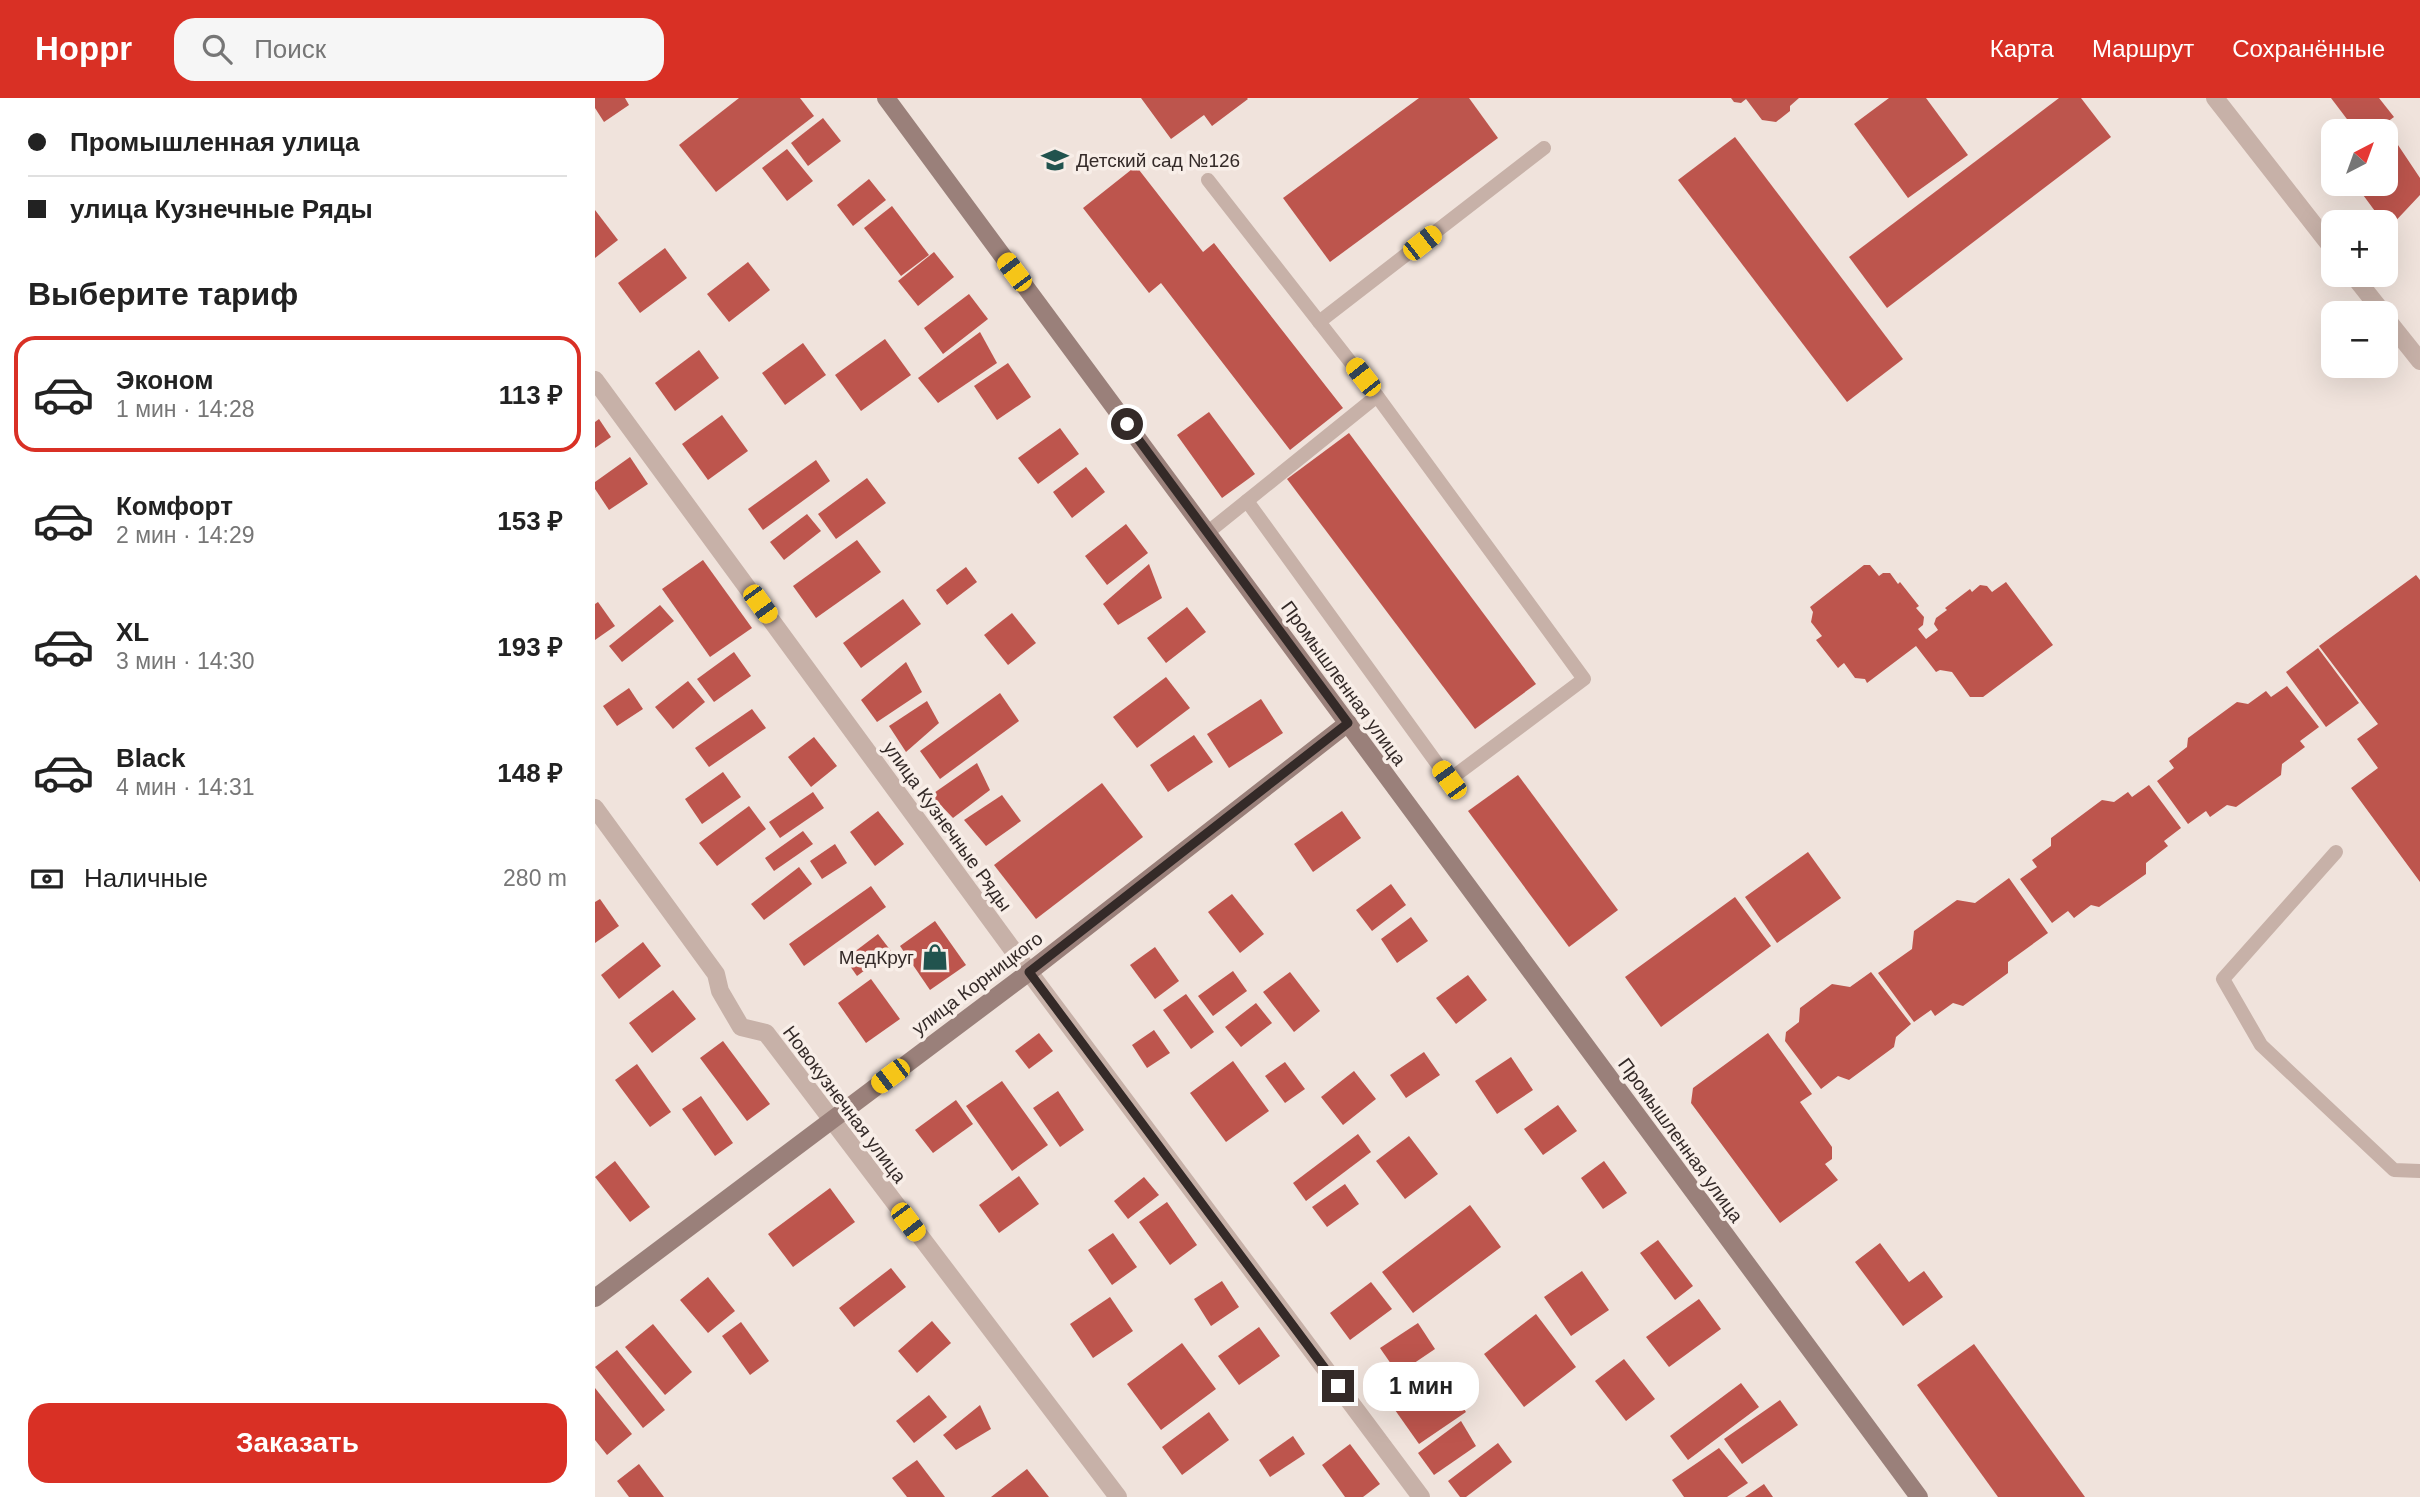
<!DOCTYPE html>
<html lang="ru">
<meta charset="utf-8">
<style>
:root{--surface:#fff;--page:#f6f6f6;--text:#222;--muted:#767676;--line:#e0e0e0;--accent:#d93025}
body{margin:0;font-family:Arial,sans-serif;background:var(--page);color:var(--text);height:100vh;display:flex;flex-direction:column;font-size:26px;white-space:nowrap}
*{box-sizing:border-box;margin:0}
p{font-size:23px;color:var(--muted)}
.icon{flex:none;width:38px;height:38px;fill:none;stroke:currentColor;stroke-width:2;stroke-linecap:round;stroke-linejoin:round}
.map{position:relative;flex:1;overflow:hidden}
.panel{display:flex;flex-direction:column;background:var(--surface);width:595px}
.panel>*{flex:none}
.top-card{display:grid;align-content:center;height:154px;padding:0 28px;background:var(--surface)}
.needle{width:46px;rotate:41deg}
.controls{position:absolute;left:1726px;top:21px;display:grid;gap:14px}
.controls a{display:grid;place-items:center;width:77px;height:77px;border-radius:14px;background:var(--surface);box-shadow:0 7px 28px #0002;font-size:35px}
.end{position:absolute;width:32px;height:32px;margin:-16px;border:9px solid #342a28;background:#fff;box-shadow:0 0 0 4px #fff}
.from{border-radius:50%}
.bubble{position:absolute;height:49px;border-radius:21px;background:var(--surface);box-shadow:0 7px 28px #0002;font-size:23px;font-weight:800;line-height:49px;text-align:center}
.car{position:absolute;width:21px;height:42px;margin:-21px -10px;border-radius:9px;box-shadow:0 0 5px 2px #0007;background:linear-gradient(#f5c518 24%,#345 0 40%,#f5c518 0 76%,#345 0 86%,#f5c518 0)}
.top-card b{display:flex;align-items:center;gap:24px;height:66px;font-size:26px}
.top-card b+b{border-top:2px solid var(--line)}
.top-card i{width:18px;height:18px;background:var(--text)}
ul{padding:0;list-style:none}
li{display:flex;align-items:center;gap:21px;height:116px;margin:0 14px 10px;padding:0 14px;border:4px solid transparent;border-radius:21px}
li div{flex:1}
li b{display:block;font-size:26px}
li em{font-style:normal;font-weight:800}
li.selected{border-color:var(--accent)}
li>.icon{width:63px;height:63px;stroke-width:1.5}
h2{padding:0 28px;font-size:32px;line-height:84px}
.pay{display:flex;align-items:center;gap:18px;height:77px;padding:0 28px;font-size:26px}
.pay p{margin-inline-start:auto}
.action{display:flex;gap:14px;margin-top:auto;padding:14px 28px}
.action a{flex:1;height:80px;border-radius:21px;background:var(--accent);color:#fff;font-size:28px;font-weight:800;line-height:80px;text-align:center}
header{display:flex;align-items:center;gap:42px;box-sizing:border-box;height:98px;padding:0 35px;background:var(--accent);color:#fff}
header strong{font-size:33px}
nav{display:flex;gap:38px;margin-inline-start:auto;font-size:24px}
.search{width:490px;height:63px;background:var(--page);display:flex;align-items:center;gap:18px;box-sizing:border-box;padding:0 24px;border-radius:21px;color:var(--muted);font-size:26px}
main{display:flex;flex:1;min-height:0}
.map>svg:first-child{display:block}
.building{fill:#bd554d}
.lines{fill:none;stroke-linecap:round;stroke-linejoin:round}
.lane{stroke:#c7b1a8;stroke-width:14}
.street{stroke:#c7b1a8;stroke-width:18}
.secondary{stroke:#9a807a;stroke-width:18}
.route{stroke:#342a28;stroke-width:9}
.labels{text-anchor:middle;stroke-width:7;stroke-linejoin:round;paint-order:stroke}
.poi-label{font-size:19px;fill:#342a28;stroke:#f8eee8;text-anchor:start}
.street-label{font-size:19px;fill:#342a28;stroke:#f8eee8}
</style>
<header>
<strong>Hoppr</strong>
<div class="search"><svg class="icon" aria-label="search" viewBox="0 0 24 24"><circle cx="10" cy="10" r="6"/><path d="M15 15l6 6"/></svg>Поиск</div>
<nav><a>Карта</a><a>Маршрут</a><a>Сохранённые</a></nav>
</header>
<main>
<section class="panel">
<div class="top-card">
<b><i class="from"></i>Промышленная улица</b>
<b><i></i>улица Кузнечные Ряды</b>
</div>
<h2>Выберите тариф</h2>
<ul>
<li class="selected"><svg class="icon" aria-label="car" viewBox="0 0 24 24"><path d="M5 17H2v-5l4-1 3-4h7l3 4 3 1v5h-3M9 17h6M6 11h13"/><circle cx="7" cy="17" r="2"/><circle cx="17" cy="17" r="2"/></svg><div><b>Эконом</b><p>1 мин · 14:28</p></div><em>113 ₽</em></li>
<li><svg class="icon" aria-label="car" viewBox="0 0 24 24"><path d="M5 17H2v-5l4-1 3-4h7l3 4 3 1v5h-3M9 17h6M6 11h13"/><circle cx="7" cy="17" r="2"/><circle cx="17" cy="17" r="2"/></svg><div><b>Комфорт</b><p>2 мин · 14:29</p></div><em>153 ₽</em></li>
<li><svg class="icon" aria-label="car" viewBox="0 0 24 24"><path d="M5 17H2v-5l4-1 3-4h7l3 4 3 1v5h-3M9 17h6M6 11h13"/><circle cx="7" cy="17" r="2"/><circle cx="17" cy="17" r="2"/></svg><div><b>XL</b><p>3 мин · 14:30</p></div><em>193 ₽</em></li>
<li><svg class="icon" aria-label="car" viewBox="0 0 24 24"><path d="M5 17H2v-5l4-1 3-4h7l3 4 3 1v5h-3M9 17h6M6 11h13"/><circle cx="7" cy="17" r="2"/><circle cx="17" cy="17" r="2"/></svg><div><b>Black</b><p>4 мин · 14:31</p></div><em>148 ₽</em></li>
</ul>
<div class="pay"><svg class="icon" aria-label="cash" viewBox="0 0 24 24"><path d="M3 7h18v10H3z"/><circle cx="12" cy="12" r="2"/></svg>Наличные<p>280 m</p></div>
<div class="action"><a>Заказать</a></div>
</section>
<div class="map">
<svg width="1825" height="1399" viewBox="0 0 1825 1399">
<rect width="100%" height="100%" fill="#f0e3dc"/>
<!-- building -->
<g class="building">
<polygon points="0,0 30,0 34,7 9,24 0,10"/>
<polygon points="144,0 205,0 219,18 121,94 84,47"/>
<polygon points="546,0 652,0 653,1 617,28 609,17 576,41"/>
<polygon points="824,0 874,0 903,40 735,164 688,100"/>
<polygon points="1136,0 1204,0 1195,8 1195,13 1181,24 1167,22 1151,1 1146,5 1139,4"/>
<polygon points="1294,0 1331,0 1373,57 1313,100 1259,26"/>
<polygon points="1464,0 1486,0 1516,39 1292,210 1254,159"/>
<polygon points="1736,0 1784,0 1799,19 1780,33 1761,33"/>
<polygon points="228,20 246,43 213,68 196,45"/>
<polygon points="1797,38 1825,80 1825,97 1793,131 1790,124 1788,124 1760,86 1790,86 1790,43"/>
<polygon points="1140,39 1308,261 1252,304 1083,82"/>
<polygon points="192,51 218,83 192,103 167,70"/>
<polygon points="541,68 608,154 619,145 748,310 695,352 566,185 554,195 488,110"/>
<polygon points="274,81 291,102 258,128 242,107"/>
<polygon points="297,108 334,157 306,178 269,130"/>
<polygon points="0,112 23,142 0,160"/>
<polygon points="70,150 92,180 45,215 23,185"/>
<polygon points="339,154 359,179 323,208 303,183"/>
<polygon points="153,164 175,192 134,224 112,196"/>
<polygon points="374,196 393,221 348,256 329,230"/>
<polygon points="385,234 402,265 343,305 323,280"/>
<polygon points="290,241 316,277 266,313 240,277"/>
<polygon points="208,245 231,277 190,307 167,275"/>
<polygon points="104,252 124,280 80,313 60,285"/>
<polygon points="413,265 436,299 402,322 379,288"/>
<polygon points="614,314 660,376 627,400 582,337"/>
<polygon points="127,317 153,353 113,382 87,346"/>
<polygon points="4,321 16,339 0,350 0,324"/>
<polygon points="465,330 484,356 443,386 423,360"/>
<polygon points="754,335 941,586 880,631 692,381"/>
<polygon points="35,359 53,386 14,412 0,391 0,384"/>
<polygon points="221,362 235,383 168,432 153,411"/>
<polygon points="491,369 510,394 477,420 458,394"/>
<polygon points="272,380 291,405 241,441 223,416"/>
<polygon points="212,416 226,433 189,462 175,444"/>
<polygon points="531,426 553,455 512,487 490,458"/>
<polygon points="262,442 286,474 221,520 198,488"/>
<polygon points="108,462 157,530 115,559 67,491"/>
<polygon points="554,466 567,500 523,527 508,506"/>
<polygon points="1269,467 1275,467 1284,478 1288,475 1295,475 1303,486 1305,484 1324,508 1321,510 1329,519 1328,527 1323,531 1331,541 1343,532 1339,526 1341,520 1352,512 1350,510 1375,491 1377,494 1385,487 1392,488 1397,494 1411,484 1458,547 1388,599 1375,599 1357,574 1345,572 1341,574 1321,548 1272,585 1270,581 1260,580 1249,565 1243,570 1221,542 1227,538 1216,524 1218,514 1215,509"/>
<polygon points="371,469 382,484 352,507 341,492"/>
<polygon points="1821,477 1825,482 1825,784 1756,690 1783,670 1762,641 1783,626 1724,548"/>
<polygon points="308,501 326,526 266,570 248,545"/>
<polygon points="3,504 20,528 0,542 0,506"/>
<polygon points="65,507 79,523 27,564 14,548"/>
<polygon points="592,509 611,534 571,565 552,540"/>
<polygon points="417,515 441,545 413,567 389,537"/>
<polygon points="1723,550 1764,605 1731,629 1691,574"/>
<polygon points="139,554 156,578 119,604 102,581"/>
<polygon points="311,564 327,594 282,624 266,602"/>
<polygon points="571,579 595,610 542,650 518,619"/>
<polygon points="93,583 110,604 78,631 60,609"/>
<polygon points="1692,588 1724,629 1705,643 1710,649 1687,666 1686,677 1641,709 1632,707 1615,719 1611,713 1593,726 1562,683 1579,670 1574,663 1592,649 1593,640 1642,604 1653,606 1671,593 1676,599"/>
<polygon points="34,590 48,611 22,628 8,608"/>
<polygon points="405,595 424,623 345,681 325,653"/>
<polygon points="666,601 688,635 634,670 612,636"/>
<polygon points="332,603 344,625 311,654 294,628"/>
<polygon points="157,611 171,630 114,669 100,650"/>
<polygon points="599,637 618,664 573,694 555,667"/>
<polygon points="219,639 242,668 216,689 193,659"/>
<polygon points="382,665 395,692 358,720 336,697"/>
<polygon points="128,674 146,699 107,726 90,701"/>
<polygon points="923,677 1023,812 974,849 873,713"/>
<polygon points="507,685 548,739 441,821 399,767"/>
<polygon points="1554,687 1586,730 1569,743 1573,748 1551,765 1551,776 1504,809 1496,807 1479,820 1473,813 1457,825 1425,781 1442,769 1437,762 1456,748 1456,740 1507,702 1519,704 1533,694 1537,699"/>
<polygon points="218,694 229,710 185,740 174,724"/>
<polygon points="407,697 426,723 391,748 369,722"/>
<polygon points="154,708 171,731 122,768 104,745"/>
<polygon points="283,713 309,746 280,768 255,734"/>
<polygon points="747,713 766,740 718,774 699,746"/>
<polygon points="208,733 218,746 179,773 170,760"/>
<polygon points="240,746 252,765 227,781 215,763"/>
<polygon points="1213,754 1246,800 1182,845 1150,799"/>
<polygon points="204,769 217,786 169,822 156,806"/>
<polygon points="1414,780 1453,835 1413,864 1413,875 1368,908 1358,905 1340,918 1336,912 1319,924 1283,875 1317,851 1319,833 1362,802 1380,805"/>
<polygon points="796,786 811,807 777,833 761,812"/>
<polygon points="276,788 291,809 209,868 194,846"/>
<polygon points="637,796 669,836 645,855 613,814"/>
<polygon points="1140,799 1176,848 1066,929 1030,879"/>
<polygon points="5,801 24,828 0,845 0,804"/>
<polygon points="816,819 833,843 802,865 786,841"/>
<polygon points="340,823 371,867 335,892 305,848"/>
<polygon points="283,836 296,853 262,878 250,861"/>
<polygon points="48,844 66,868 24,901 6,877"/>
<polygon points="560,849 584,883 560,901 535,867"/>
<polygon points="638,873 652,893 618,918 603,898"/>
<polygon points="695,874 725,913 699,934 668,894"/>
<polygon points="1276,874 1316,926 1301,939 1299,949 1254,982 1243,978 1226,991 1190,943 1191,934 1204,924 1205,910 1237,886 1255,889"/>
<polygon points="873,877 892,902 861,926 841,900"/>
<polygon points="276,881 305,921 271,945 243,905"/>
<polygon points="78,892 101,921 57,955 34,925"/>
<polygon points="591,896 619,934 596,951 568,912"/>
<polygon points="661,905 677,925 646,949 630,929"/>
<polygon points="559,932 575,955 552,970 537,947"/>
<polygon points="444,935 458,953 434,971 420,953"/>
<polygon points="1173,935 1217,996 1205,1004 1237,1049 1237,1061 1230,1066 1243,1082 1185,1125 1096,1005 1098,990"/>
<polygon points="128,943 175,1006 152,1023 105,960"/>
<polygon points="829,954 845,977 811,1000 795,977"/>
<polygon points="916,959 938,992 902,1016 880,983"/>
<polygon points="638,963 674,1013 631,1044 595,995"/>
<polygon points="690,964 710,991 690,1005 670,978"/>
<polygon points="42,966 76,1014 55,1029 20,982"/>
<polygon points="759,973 781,1001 748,1027 726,999"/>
<polygon points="407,983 453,1047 417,1073 371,1008"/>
<polygon points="463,993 489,1032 465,1049 438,1010"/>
<polygon points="106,998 138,1045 120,1058 87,1011"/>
<polygon points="361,1002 378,1026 338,1055 320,1032"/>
<polygon points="963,1007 982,1033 948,1057 929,1031"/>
<polygon points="763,1036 776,1054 711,1103 698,1085"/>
<polygon points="814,1038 843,1076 810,1101 781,1063"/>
<polygon points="20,1063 55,1109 35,1124 0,1079"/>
<polygon points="1009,1063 1032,1095 1008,1111 986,1080"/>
<polygon points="424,1078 444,1106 404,1135 384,1107"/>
<polygon points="549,1079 564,1097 533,1121 519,1103"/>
<polygon points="750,1086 764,1106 732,1129 717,1109"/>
<polygon points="235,1090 260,1124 198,1169 173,1136"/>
<polygon points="572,1104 602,1147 575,1167 544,1124"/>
<polygon points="875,1107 906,1149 818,1215 787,1174"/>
<polygon points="518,1135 542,1169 517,1187 493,1152"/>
<polygon points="1063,1142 1098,1188 1080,1202 1045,1155"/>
<polygon points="1285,1145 1314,1184 1329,1173 1348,1199 1308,1228 1260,1164"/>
<polygon points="296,1170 311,1189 259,1229 244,1210"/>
<polygon points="987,1173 1014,1212 976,1238 949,1199"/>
<polygon points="113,1179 140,1213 113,1235 85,1202"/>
<polygon points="627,1183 644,1209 616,1228 599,1201"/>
<polygon points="776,1184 797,1211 755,1242 735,1215"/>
<polygon points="515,1199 538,1233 498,1260 475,1226"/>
<polygon points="1104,1201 1126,1231 1074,1269 1051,1239"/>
<polygon points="941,1216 981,1269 929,1309 889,1256"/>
<polygon points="337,1223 356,1245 322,1275 303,1253"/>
<polygon points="146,1224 174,1263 155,1277 127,1238"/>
<polygon points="823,1225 840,1251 803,1276 785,1250"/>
<polygon points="58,1226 97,1274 70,1297 30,1249"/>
<polygon points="664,1229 685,1258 644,1287 623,1258"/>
<polygon points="587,1245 621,1291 566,1332 532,1286"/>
<polygon points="1379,1246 1490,1399 1403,1399 1322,1287"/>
<polygon points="22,1252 70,1312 48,1330 0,1269"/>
<polygon points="1029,1261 1060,1301 1031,1323 1000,1283"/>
<polygon points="847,1279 871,1314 824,1346 800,1312"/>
<polygon points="1146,1285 1164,1309 1093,1362 1075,1338"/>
<polygon points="0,1290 37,1336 12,1357 0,1342"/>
<polygon points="334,1297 352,1319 319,1345 301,1323"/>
<polygon points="1185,1302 1203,1327 1147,1366 1129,1341"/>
<polygon points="385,1307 396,1331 361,1352 348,1337"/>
<polygon points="614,1314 634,1342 587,1377 567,1349"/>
<polygon points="866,1323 881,1348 839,1377 823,1355"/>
<polygon points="698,1338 710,1356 675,1379 664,1362"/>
<polygon points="903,1345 917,1364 871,1399 865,1399 853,1383"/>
<polygon points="755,1346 785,1386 768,1399 750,1399 727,1367"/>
<polygon points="1124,1350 1153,1385 1132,1399 1089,1399 1077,1382"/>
<polygon points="322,1362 350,1399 312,1399 297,1380"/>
<polygon points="44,1366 69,1399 34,1399 22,1383"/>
<polygon points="432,1371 454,1399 396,1399"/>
<polygon points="1169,1386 1178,1399 1150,1399"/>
</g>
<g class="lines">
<!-- lane -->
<g class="lane">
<polyline points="724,224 949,50"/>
<polyline points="652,403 854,682 989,581 782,298"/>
<polyline points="612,435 782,298 613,82"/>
<polyline points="1741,754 1628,881 1666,947 1799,1072 1825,1073"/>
</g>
<!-- street -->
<g class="street">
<polyline points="1620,0 1738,151"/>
<polyline points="1758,177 1788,215"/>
<polyline points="1790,219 1825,263"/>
<polyline points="0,282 434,874 826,1399"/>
<polyline points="0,710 121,876 125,893 146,929 171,935 523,1399"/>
</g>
<!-- secondary -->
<g class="secondary">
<polyline points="291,0 1324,1399"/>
<polyline points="0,1200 434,874 753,625"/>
</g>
</g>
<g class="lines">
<!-- route -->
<polyline class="route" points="532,326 753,625 434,874 743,1288"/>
</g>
<!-- icons -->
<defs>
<symbol id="school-bare" viewBox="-9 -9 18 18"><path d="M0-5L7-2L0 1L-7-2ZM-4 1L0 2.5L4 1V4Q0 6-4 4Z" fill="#21534e" stroke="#f8eee8" stroke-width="2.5" paint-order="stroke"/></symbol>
<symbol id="shop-bare" viewBox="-9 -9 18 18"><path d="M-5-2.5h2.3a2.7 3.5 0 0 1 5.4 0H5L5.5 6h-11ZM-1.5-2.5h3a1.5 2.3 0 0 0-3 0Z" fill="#21534e" stroke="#f8eee8" stroke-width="2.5" paint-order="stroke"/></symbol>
</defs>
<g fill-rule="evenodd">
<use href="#school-bare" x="441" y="43" width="38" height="38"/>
<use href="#shop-bare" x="321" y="840" width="38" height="38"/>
</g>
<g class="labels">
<!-- poi labels -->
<g class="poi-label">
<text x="481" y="69">Детский сад №126</text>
<text x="319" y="866" text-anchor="end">МедКруг</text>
</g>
<!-- street labels -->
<g class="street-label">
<text transform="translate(749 585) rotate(54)" y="7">Промышленная улица</text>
<text transform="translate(353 728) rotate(54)" y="7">улица Кузнечные Ряды</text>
<text transform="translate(382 885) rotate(-37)" y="7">улица Корницкого</text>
<text transform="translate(250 1006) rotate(53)" y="7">Новокузнечная улица</text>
<text transform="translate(1086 1042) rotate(54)" y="7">Промышленная улица</text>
</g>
</g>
</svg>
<div class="controls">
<a><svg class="needle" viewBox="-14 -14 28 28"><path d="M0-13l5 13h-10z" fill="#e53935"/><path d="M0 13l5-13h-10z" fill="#767676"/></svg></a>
<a>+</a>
<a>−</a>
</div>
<i class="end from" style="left:532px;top:326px"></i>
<i class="end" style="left:743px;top:1288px"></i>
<div class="bubble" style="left:768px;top:1264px;width:116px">1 мин</div>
<i class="car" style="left:827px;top:145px;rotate:52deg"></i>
<i class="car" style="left:419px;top:174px;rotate:323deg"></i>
<i class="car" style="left:768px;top:279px;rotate:322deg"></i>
<i class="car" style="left:165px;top:506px;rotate:144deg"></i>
<i class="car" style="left:854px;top:682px;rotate:324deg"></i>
<i class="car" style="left:295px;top:978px;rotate:233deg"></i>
<i class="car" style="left:313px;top:1124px;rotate:143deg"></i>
</div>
</main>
